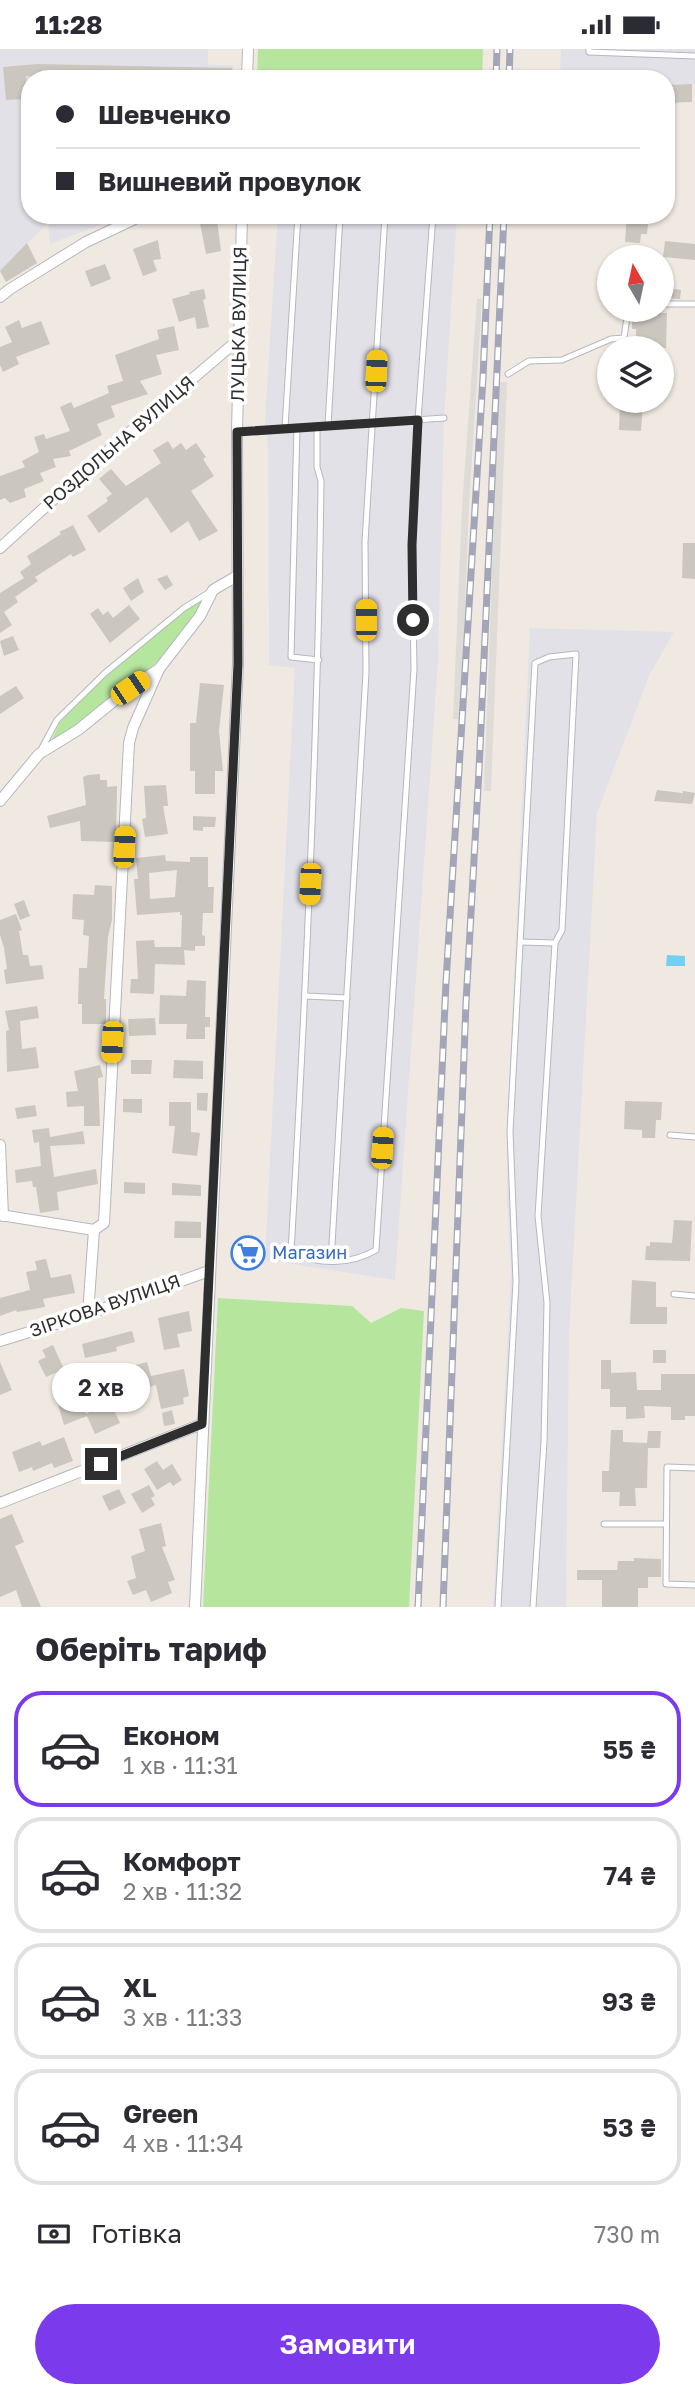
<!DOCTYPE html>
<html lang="uk">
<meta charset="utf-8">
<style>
:root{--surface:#fff;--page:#f2f2f3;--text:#2b2b33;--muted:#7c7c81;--line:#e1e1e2;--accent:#7c3aed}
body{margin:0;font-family:"Golos Text",sans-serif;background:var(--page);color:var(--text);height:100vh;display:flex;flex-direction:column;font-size:26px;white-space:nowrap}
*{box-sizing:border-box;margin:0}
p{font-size:23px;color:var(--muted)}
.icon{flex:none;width:38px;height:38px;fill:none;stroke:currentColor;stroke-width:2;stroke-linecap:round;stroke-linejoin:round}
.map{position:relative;height:1558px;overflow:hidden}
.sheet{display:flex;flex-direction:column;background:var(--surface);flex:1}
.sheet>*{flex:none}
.banner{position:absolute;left:21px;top:21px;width:654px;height:154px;border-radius:28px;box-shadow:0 2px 5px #0004;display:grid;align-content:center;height:154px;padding:0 35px;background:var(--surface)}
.needle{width:46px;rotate:351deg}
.buttons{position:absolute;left:597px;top:196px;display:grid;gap:14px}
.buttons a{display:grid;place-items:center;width:77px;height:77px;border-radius:50%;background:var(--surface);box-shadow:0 2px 5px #0004;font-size:35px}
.end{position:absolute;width:32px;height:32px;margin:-16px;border:9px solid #2e2e2e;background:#fff;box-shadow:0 0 0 4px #fff}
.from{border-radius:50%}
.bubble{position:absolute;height:49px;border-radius:24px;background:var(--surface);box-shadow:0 2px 5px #0004;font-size:23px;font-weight:600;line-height:49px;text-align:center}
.car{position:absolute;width:21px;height:42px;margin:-21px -10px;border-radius:9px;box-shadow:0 0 5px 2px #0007;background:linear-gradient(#f5c518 24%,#345 0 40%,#f5c518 0 76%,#345 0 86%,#f5c518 0)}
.banner b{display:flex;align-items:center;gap:24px;height:66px;font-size:26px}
.banner b+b{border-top:2px solid var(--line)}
.banner i{width:18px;height:18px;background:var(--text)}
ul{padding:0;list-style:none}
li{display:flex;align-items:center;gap:21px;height:116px;margin:0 14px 10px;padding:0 21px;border:4px solid var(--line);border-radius:28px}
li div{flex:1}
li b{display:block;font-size:26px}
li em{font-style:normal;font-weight:600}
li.active{border-color:var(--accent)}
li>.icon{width:63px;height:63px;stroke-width:1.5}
h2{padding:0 35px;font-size:32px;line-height:84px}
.pay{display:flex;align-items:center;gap:18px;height:77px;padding:0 35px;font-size:26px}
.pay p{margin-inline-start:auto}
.action{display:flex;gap:14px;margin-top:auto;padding:14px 35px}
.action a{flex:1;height:80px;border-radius:42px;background:var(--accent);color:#fff;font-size:28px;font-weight:600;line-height:80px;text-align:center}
.status{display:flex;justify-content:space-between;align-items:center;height:49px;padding:0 35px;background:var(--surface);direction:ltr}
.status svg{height:19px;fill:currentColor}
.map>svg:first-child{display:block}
.industrial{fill:#e3e1e8}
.green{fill:#b6e59e}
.plaza{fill:#dfdcd8}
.water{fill:#75cff0}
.building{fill:#cbc7bf;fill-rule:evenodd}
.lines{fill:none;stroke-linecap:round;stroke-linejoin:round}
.lane-casing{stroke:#b4b7c1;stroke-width:7}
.street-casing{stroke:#b4b7c1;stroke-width:12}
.lane{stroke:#fff;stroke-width:5}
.street{stroke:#fff;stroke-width:10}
.rail-casing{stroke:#a3a6b8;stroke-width:7}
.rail{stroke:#fff;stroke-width:4.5;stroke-dasharray:13;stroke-linecap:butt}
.route{stroke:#2e2e2e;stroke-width:9}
.labels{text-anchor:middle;stroke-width:7;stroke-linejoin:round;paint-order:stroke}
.street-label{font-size:18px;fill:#2e2e2e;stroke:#fff}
.shop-label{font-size:18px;fill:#366cbe;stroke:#fff;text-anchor:start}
</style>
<div class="status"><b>11:28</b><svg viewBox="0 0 49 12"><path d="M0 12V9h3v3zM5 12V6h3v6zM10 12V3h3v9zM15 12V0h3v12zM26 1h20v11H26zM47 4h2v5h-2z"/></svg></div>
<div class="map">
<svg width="695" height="1558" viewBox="0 0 695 1558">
<rect width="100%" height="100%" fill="#efe9e1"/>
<!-- industrial -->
<g class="industrial">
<polygon points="0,0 208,0 208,16 234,16 233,30 30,30 30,166 126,166 50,195 48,173 0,223"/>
<polygon points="561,0 695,0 695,35 667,36 667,30 560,30"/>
<polygon points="278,166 457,166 444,369 438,612 395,1231 265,1211 295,619 269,616 268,397 265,371"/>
<polygon points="530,579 674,583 649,627 597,764 569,1284 566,1558 493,1558 511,1227 507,1147 507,1082"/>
</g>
<!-- green -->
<g class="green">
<polygon points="258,0 483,0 482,30 257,30"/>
<path d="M204 549C173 610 110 659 51 692L60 673 105 628 185 561Z"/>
<polygon points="218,1249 352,1257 371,1274 401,1259 424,1262 409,1558 203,1558"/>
</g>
<!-- plaza -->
<g class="plaza">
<polygon points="477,250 482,250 469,457 461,670 453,670 462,457"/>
<polygon points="499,333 507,333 491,742 484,742"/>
</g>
<!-- water -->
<polygon class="water" points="667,906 685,907 685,917 666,917"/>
<!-- building -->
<g class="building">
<polygon points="38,15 232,19 233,30 26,27 27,50 6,51 3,18"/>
<polygon points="692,35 692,53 667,54 667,36"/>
<polygon points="627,166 649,166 647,185 641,185 640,194 625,193"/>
<polygon points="217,171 221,202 206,205 200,174"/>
<polygon points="158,191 161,210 153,211 157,222 143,227 133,200"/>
<polygon points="665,192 695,195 695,211 663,208"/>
<polygon points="27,194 37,214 6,233 0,222"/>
<polygon points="105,215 111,230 91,238 85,222"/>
<polygon points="662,238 681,241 680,250 662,249"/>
<polygon points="204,240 206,250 203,251 209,278 197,280 195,268 179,273 172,250 190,245 189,243"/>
<polygon points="654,264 667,264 666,299 642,299 642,296 636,296 636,280 632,280 632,270 654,268"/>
<polygon points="19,271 22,279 41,272 50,295 16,308 19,315 3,323 0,316 0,298 12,293 5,278"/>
<polygon points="174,277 179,301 156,306 162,325 140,332 148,345 111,357 115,368 97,375 102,386 69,402 71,407 53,410 56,418 40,424 44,432 24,440 26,448 10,454 5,449 0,451 0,427 25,418 22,412 39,403 34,388 44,385 46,390 70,382 60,358 71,353 74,359 109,344 107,337 123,332 115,306 159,290 157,281"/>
<polygon points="620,352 643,354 641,382 619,381"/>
<polygon points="168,392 173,400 181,394 186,401 196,394 206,408 203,410 214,427 191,442 218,482 199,492 188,472 171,484 147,448 99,484 87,467 108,452 106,449 112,445 99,430 111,420 126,437 161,414 153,401"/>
<polygon points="73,476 86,501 73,508 71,505 35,528 38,532 15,548 18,553 4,563 12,576 0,584 0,544 24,529 20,523 31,515 27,507 61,485 59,483"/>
<polygon points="683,494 695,494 695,530 682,529"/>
<polygon points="167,526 173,536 165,541 157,530"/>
<polygon points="138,529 144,543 131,552 123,539"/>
<polygon points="129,556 140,570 110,594 90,565 98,559 103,566 108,562 113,569"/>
<polygon points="13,587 19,601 4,607 0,592"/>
<polygon points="200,634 224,636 219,682 223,722 215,722 215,745 195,745 195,722 190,722 190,674 196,674"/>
<polygon points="16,637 24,649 0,665 0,647"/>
<polygon points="100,725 100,731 107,731 107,738 117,737 116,793 81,792 80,772 50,779 47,767 86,756 83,728 88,726"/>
<polygon points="166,736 168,757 163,757 168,785 145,788 142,770 146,769 144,737"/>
<polygon points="657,741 682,744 680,752 683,742 695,744 692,755 654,752"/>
<polygon points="193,767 216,768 215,778 203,778 203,782 193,781"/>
<path d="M165 806 166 812 190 813V808H208V838H214L213 864H203L202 886 205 887V897H195V902L184 901 185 916 155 915 154 945 130 944 131 930H138L136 892 154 891 155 898H181L182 866H180V863L137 866 134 830H138L136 809ZM177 821 175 848 150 850 149 824Z"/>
<polygon points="95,836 112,837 112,871 108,888 104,950 106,950 106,975 82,975 82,955 78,955 79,919 87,919 89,887 83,886 84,871 72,870 73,845 94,846"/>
<polygon points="24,851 30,867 20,871 14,855"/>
<polygon points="16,865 22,881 19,882 23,906 28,906 30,917 42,916 44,930 6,935 4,921 7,920 4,899 0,886 0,871"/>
<polygon points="187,931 206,932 205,968 210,968 210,978 205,978 205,990 186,990 187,975 159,975 160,946 186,947"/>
<polygon points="37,957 39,969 20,972 22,1000 36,998 39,1019 7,1023 6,982 9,981 5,962"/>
<polygon points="155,969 156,986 129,987 128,970"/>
<polygon points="131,1011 152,1011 151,1025 131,1025"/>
<polygon points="174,1011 203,1012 203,1030 173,1029"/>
<polygon points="100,1016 103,1028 98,1029 100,1077 84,1077 84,1057 67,1058 66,1043 78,1042 74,1022"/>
<polygon points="197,1044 208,1044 207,1062 197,1061"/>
<polygon points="123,1050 142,1050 142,1064 123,1063"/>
<polygon points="625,1052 662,1053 661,1071 656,1071 655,1089 642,1089 642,1081 624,1080"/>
<polygon points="169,1053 191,1053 191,1083 200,1084 197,1107 172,1104 175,1077 169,1077"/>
<polygon points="35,1056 37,1067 17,1070 15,1059"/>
<polygon points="49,1079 50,1088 83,1082 85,1095 50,1097 54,1128 96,1120 98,1135 57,1143 59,1161 40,1164 36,1138 33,1138 32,1132 16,1134 15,1121 41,1117 39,1093 34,1094 32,1081"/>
<polygon points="124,1133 145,1134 145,1145 124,1144"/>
<polygon points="172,1134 201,1136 201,1147 172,1146"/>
<polygon points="674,1171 692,1172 690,1212 645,1211 646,1197 650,1197 650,1193 672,1194"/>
<polygon points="175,1172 201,1173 201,1189 174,1189"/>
<polygon points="241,1195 258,1197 257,1212 240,1211"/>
<polygon points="46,1210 51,1229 71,1225 75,1244 43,1250 45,1258 17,1263 16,1261 0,1267 0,1249 30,1241 26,1223 37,1221 35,1212"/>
<polygon points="632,1231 656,1233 656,1258 667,1258 667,1275 630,1275"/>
<polygon points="189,1262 192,1282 177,1285 180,1298 164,1301 158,1269"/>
<polygon points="132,1282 135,1293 116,1298 117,1302 85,1309 82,1295"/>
<polygon points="53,1296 64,1320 46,1328 38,1312 46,1308 42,1301"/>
<rect x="653" y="1301" width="13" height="13"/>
<polygon points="601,1311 611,1311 611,1324 636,1323 637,1341 661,1341 661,1325 695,1325 695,1367 685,1367 685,1371 671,1371 671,1358 644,1357 645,1369 626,1370 626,1358 610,1358 610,1340 601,1340"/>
<polygon points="0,1313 12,1341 0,1346"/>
<polygon points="147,1313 151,1327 184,1320 189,1347 183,1349 184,1355 161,1360 156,1336 139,1341 132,1317"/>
<polygon points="77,1343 86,1365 125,1345 129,1357 115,1363 120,1374 95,1385 87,1367 64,1376 57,1352"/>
<polygon points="172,1361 175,1375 164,1377 162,1364"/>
<polygon points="611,1381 623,1381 623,1393 647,1394 648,1382 661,1382 660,1399 648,1399 647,1439 635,1439 636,1457 619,1457 620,1443 602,1443 602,1422 609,1422"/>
<polygon points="64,1388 73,1412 54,1419 52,1414 33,1422 32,1418 19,1423 12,1403 40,1392 42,1397"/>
<polygon points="157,1412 163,1421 172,1415 182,1431 173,1437 170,1433 157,1441 144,1420"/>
<polygon points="149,1436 155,1447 151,1449 155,1456 142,1464 131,1445"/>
<polygon points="119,1440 126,1454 109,1462 102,1447"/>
<polygon points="12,1465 24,1493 15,1497 41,1558 22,1558 16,1541 0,1548 0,1470"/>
<polygon points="161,1474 166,1497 162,1498 175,1531 168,1533 172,1544 151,1553 146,1541 133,1546 127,1532 136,1529 131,1507 145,1502 139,1480"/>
<polygon points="634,1509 661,1510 661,1528 648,1528 648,1539 638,1539 638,1558 602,1558 602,1531 577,1531 577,1521 617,1521 618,1512 634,1512"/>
</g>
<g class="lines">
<defs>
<g id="lane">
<polyline points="589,0 589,3 695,7"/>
<polyline points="662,255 695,255"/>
<polyline points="508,325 529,312 562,311 611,290 624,289 627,268 633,261"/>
<path d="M317 377V418L321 432C318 689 306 946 291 1203 319 1216 350 1216 376 1201L414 620 412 496 418 371 433 166"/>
<polyline points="328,377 340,166"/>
<polyline points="328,377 444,369"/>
<polyline points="297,378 291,608 319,611"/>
<polyline points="285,379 298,166"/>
<polyline points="237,383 318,377"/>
<polyline points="42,699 57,671 105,624 184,559 210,543"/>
<polyline points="521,893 555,894"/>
<polyline points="306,947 347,949"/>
<polyline points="670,1086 695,1088"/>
<polyline points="331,1212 366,624 365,493 385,166"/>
<polyline points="674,1245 695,1247"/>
<polyline points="695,1419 667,1418 666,1535 695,1536"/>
<polyline points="604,1475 666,1475"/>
<polyline points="498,1558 516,1233 510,1083 535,614 549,608 576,605 562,881 555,894 538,1167 547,1254 544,1393 533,1558"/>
</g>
<g id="street">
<polyline points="247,30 248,0"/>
<polyline points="0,248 10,240 86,193 143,166"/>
<polyline points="0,499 89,418 238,291"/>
<polyline points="0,752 39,705 78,681 130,639 159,620 200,567 213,541 237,527"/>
<polyline points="0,1096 3,1167"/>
<polyline points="0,1166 94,1181"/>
<polyline points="88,1265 94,1181 104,1174 129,694 133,679 159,620"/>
<polyline points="0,1292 88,1265 209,1222"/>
<polyline points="0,1454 202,1375"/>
<polyline points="195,1558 238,615 237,383 242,166"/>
</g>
</defs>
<!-- lane casing -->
<use href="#lane" class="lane-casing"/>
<!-- street casing -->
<use href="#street" class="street-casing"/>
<!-- lane -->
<use href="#lane" class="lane"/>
<!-- street -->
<use href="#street" class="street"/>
<defs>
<g id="rail">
<polyline points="496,30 497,0"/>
<polyline points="509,30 510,0"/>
<polyline points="418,1558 446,933 483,329 490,166"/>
<polyline points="443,1558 466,954 479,721 504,166"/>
</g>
</defs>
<!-- rail casing -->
<use href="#rail" class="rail-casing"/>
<!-- rail -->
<use href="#rail" class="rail"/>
</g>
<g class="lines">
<!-- route -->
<polyline class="route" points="101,1415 202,1375 238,615 237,383 418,371 412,496 413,571"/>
</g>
<!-- icons -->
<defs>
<symbol id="supermarket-ring" viewBox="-11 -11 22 22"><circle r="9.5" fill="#fff" stroke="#3f7fe0" stroke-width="1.5"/><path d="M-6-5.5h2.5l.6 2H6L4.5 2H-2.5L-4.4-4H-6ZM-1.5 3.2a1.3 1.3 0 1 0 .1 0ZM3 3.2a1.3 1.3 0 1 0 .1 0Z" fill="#3f7fe0"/></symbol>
</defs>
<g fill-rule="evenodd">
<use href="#supermarket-ring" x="229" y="1185" width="38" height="38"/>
</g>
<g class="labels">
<!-- street labels -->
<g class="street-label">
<text transform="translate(239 275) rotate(-89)" y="6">ЛУЦЬКА ВУЛИЦЯ</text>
<text transform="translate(119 394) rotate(-41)" y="6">РОЗДОЛЬНА ВУЛИЦЯ</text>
<text transform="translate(105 1257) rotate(-19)" y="6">ЗІРКОВА ВУЛИЦЯ</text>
</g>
<!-- shop labels -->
<g class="shop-label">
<text x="272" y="1210">Магазин</text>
</g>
</g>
</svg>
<div class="buttons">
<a><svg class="needle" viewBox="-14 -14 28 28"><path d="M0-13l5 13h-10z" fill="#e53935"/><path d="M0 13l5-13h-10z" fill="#7c7c81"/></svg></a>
<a><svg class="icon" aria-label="layers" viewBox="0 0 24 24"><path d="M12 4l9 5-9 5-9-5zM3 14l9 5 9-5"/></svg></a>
</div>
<i class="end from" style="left:413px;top:571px"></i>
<i class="end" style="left:101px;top:1415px"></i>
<div class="bubble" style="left:52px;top:1314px;width:98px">2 хв</div>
<i class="car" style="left:376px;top:322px;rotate:3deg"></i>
<i class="car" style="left:366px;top:571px;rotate:0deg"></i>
<i class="car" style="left:130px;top:639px;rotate:56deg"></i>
<i class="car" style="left:124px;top:798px;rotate:3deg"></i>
<i class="car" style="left:310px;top:835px;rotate:183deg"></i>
<i class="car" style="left:112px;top:993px;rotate:183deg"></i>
<i class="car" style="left:382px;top:1099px;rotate:4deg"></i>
<div class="banner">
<b><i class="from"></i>Шевченко</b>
<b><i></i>Вишневий провулок</b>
</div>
</div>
<section class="sheet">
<h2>Оберіть тариф</h2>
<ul>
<li class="active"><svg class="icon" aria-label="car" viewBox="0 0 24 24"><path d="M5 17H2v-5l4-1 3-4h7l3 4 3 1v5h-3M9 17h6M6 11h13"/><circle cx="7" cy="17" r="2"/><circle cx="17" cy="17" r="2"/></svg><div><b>Економ</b><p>1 хв · 11:31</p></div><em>55 ₴</em></li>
<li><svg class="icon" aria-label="car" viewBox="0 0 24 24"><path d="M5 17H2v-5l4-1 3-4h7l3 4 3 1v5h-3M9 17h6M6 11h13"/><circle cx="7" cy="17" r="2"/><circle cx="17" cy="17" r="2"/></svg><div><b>Комфорт</b><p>2 хв · 11:32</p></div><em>74 ₴</em></li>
<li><svg class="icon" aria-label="car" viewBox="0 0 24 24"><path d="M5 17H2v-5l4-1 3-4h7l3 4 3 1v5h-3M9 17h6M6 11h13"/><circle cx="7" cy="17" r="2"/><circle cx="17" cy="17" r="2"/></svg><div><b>XL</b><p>3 хв · 11:33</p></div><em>93 ₴</em></li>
<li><svg class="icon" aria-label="car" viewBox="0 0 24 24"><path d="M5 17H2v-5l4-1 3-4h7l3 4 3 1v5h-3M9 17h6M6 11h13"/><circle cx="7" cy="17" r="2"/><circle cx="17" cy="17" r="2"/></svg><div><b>Green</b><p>4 хв · 11:34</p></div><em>53 ₴</em></li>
</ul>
<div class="pay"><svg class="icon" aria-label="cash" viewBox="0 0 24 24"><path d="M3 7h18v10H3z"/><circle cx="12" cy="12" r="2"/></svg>Готівка<p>730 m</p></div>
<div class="action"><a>Замовити</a></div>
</section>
